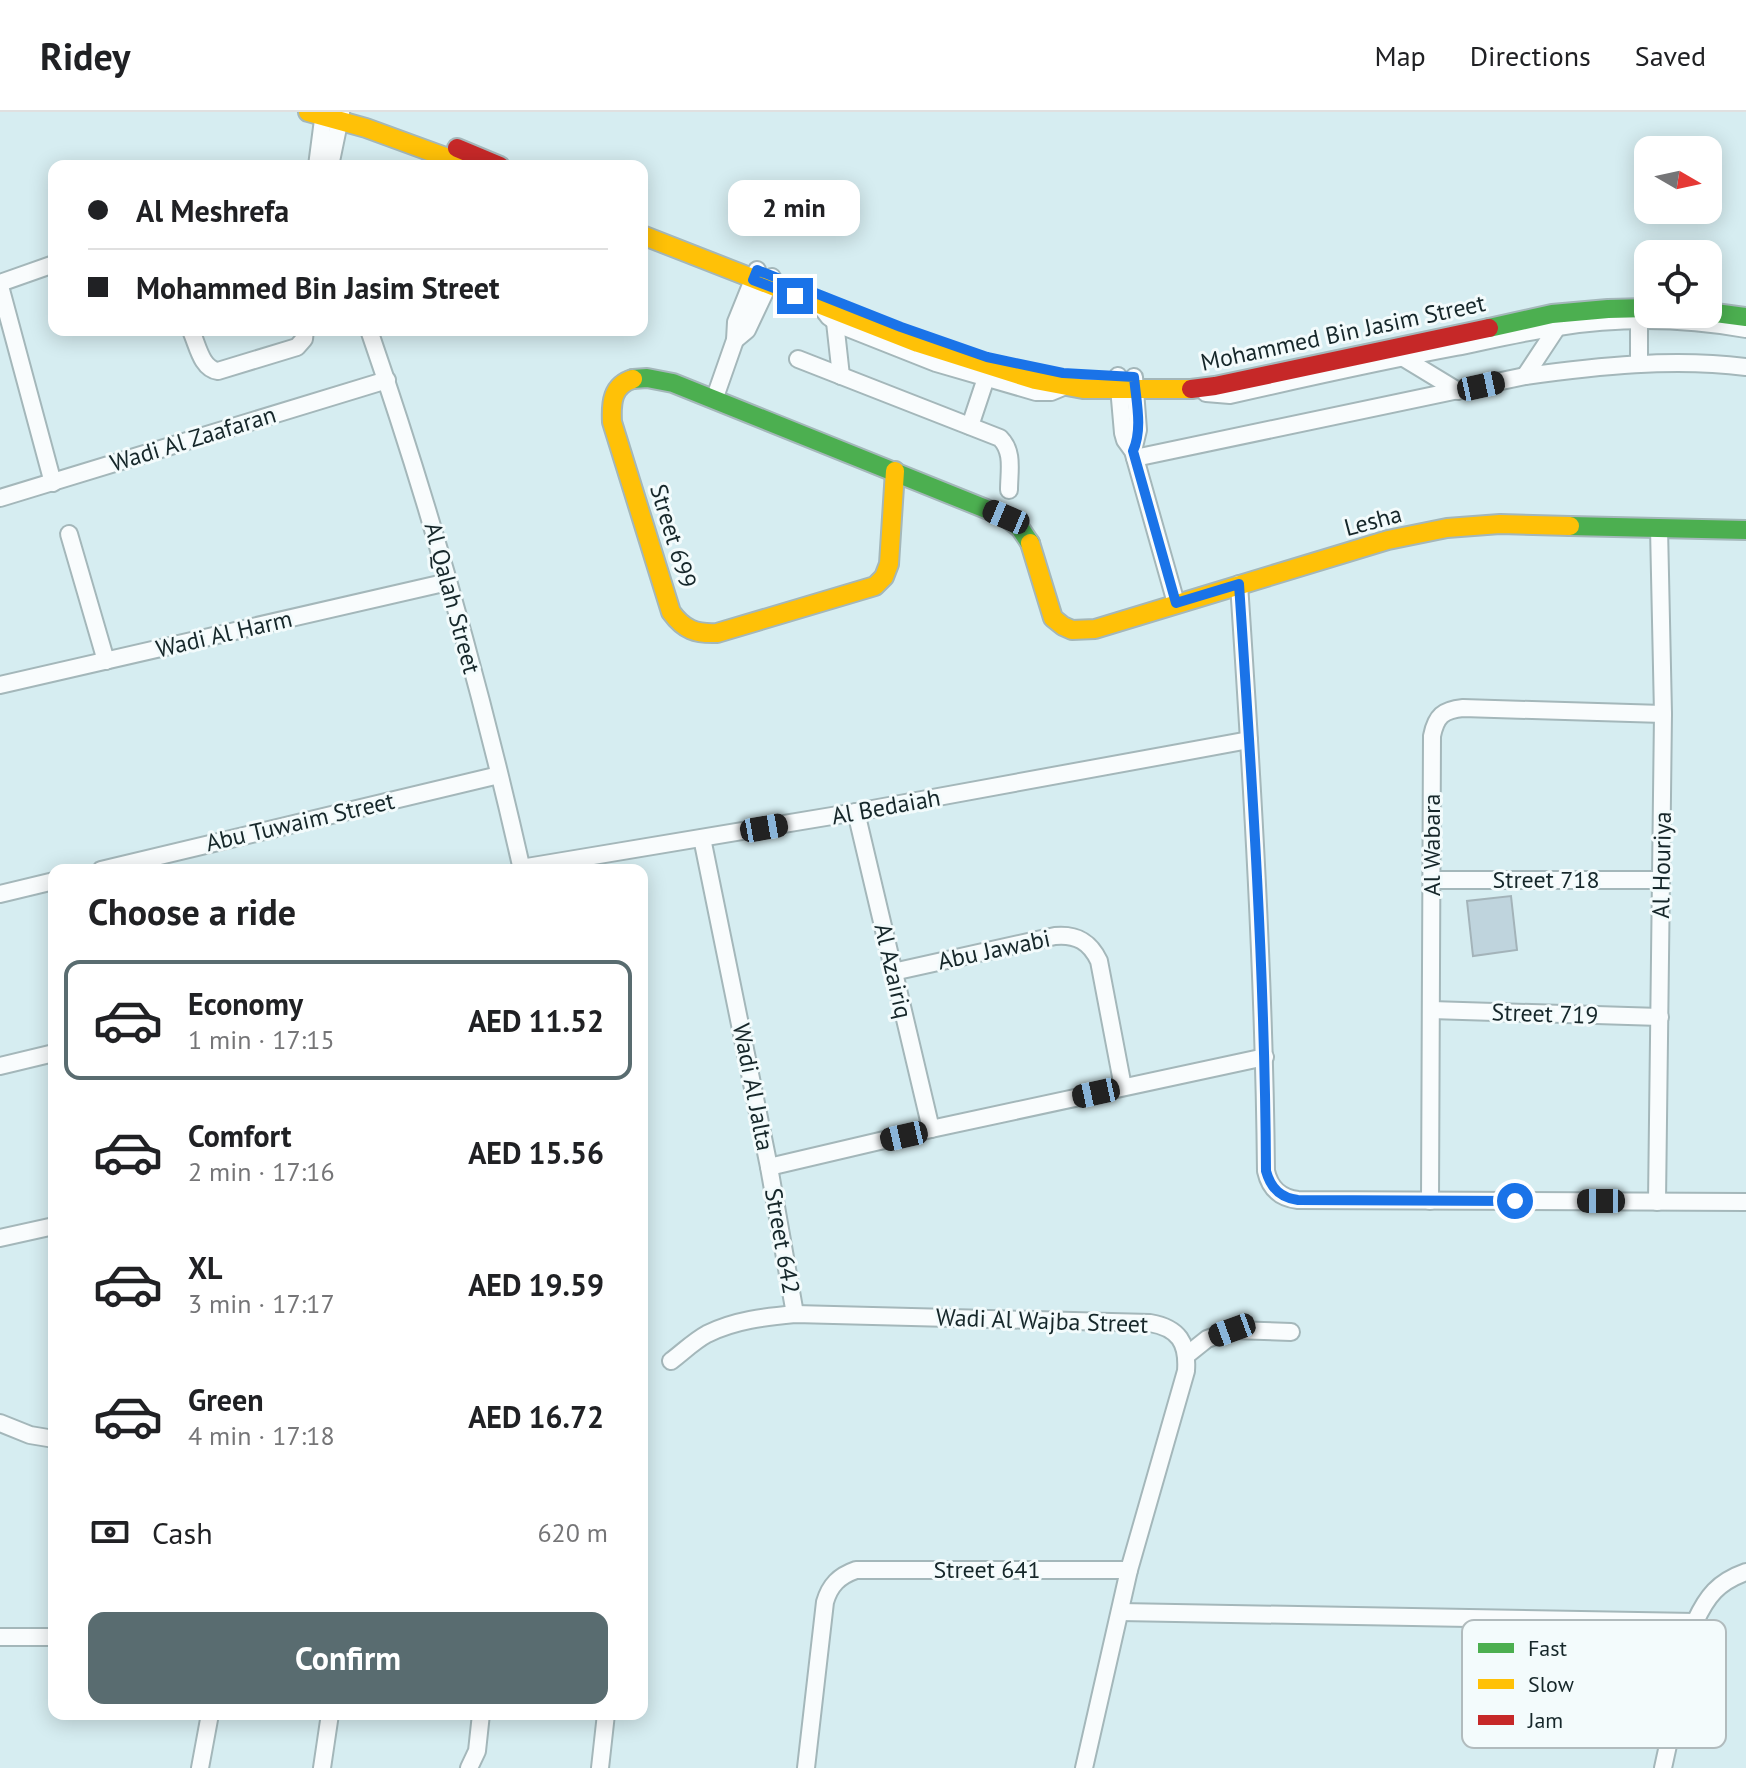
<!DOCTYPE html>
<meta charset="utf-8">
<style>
:root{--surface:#fff;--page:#f2f2f2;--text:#202124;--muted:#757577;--line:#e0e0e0;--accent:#596c70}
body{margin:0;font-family:"PT Sans",sans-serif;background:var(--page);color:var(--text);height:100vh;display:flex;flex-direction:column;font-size:30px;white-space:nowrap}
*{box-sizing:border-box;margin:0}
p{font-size:26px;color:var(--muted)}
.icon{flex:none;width:44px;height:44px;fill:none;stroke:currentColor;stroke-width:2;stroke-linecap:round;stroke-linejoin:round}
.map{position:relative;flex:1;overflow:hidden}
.drawer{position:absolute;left:48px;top:752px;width:600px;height:856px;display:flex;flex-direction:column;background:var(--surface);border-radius:16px;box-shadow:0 4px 20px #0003}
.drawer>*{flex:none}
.banner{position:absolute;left:48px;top:48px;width:600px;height:176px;border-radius:16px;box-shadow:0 4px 20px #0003;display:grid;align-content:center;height:176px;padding:0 40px;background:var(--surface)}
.needle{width:52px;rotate:99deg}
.fabs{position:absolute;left:1634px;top:24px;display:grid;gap:16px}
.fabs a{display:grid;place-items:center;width:88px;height:88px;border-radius:16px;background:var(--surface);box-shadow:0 4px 20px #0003;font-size:40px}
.end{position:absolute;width:36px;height:36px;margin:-18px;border:10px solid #1a73e8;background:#fff;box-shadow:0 0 0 4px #fff}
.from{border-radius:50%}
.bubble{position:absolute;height:56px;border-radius:16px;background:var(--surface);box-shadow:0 4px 20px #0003;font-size:26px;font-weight:800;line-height:56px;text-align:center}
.car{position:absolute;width:24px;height:48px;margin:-24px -12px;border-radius:10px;box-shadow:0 0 6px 2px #0007;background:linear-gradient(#222 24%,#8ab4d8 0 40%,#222 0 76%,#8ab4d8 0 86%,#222 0)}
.banner b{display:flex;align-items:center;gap:28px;height:76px;font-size:30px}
.banner b+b{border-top:2px solid var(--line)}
.banner i{width:20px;height:20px;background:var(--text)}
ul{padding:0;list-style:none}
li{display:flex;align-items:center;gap:24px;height:120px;margin:0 16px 12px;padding:0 24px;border:4px solid transparent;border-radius:16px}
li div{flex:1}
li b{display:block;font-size:30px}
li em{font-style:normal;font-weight:800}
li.current{border-color:var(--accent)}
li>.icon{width:72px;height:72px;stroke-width:1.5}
h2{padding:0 40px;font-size:36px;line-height:96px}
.pay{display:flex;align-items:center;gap:20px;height:88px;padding:0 40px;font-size:30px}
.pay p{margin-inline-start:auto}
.button{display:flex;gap:16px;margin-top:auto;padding:16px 40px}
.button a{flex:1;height:92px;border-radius:16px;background:var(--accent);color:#fff;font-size:32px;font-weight:800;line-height:92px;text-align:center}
header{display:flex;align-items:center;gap:48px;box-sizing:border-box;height:112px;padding:0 40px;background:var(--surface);border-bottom:2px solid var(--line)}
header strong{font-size:38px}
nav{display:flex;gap:44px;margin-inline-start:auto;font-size:28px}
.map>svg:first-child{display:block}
.building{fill:#bfd4dd;stroke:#a3b3b9;stroke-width:2}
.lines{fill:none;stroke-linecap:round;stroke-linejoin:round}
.street-casing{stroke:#a4b7ba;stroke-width:20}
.fast-casing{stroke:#a4b7ba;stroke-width:22}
.slow-casing{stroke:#a4b7ba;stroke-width:22}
.jam-casing{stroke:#a4b7ba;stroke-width:22}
.street{stroke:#f9fcfd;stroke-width:16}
.fast{stroke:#4caf50;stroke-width:18}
.slow{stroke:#ffc107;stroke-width:18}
.jam{stroke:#c62828;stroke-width:18}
.route{stroke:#1a73e8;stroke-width:10}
.labels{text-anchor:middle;stroke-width:6;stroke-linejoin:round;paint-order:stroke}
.street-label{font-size:24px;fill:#16272a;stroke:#f3fbfc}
.key{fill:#f3fbfc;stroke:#b1bbbd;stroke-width:2}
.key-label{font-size:22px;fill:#16272a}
</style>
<header>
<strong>Ridey</strong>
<nav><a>Map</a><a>Directions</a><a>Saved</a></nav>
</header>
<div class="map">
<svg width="1746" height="1656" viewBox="0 0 1746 1656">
<rect width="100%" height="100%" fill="#d6edf1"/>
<!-- building -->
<polygon class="building" points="1511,784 1517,838 1473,844 1467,789"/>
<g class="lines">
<defs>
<g id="street">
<polyline points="317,54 324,0"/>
<polyline points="330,54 341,1"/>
<polyline points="0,171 54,152"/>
<polyline points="0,174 53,371"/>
<polyline points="822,196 829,205 840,213 936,251 1036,280 1051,280 1063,275"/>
<polyline points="1639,208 1639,251"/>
<polyline points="835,210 841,264"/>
<path d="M369 218C430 395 481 576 522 758"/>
<path d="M192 221C198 235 202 257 218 259L297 235 304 227 305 218"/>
<polyline points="735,228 747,218 772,165"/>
<polyline points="1402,245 1458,279"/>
<path d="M798 247 1000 326C1014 340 1009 359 1009 378"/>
<polyline points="1118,264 1123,321 1125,328 1133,339 1176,491"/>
<polyline points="1525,264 1558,214"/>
<path d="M1206 281 1230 283C1305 266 1381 249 1456 235 1490 228 1524 220 1558 215 1620 205 1684 206 1746 217"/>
<polyline points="714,288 735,228 736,210 757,158"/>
<polyline points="970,314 986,266"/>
<polyline points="1133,339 1138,318 1134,265"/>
<path d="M1135 346 1525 264C1598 254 1672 246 1746 255"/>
<polyline points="0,386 387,268"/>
<polyline points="69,422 106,549"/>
<path d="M1239 472C1252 667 1264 863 1266 1059 1270 1077 1281 1086 1298 1088L1746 1090"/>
<polyline points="0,573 448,470"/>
<polyline points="856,700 931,1017"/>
<polyline points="702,726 769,1055 795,1202"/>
<polyline points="521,756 856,700 1249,628"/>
<polyline points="101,758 499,663"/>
<polyline points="1432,768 1661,768"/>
<polyline points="0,782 54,769"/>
<path d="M893 860 1055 824C1077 822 1090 830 1099 849L1123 975"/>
<polyline points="1431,898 1660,905"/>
<polyline points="0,954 54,941"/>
<polyline points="769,1055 931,1017 1265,945"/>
<path d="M1430 1089 1432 624C1436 604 1443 598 1463 596L1663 602"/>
<polyline points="1657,1090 1663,602 1659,416"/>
<polyline points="0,1126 54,1114"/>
<polyline points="1187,1243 1207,1227 1232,1218 1291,1220"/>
<path d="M671 1249C683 1240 694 1229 707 1222 735 1208 765 1205 795 1202L1150 1211C1179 1216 1188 1231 1186 1259L1129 1458 1084 1656"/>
<polyline points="0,1311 30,1323 54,1327"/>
<polyline points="1120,1500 1695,1510"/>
<polyline points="0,1525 54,1525"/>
<polyline points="200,1656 210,1602"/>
<polyline points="322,1656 330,1602"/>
<polyline points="469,1656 477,1639 481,1602"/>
<polyline points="600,1656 606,1602"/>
<path d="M806 1656 825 1490C830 1473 839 1464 856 1458H1129"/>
<path d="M1663 1656 1695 1510C1707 1484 1718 1470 1746 1460"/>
</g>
<g id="fast">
<polyline points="1708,200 1746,205"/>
<polyline points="1489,216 1552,202 1608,197 1648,196"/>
<polyline points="633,267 647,266 673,271 1006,405 1020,416 1030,431"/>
<polyline points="1570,414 1746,418"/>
</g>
<g id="slow">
<polyline points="308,0 366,16 470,54"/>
<polyline points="642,123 918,231 1035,268 1083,277 1191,277"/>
<path d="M633 267C612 273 611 291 612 310L671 500C684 518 696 522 717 521L875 474 884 465 889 452 895 359"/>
<polyline points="1030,431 1053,506 1063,514 1072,518 1095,517 1388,428 1447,416 1500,412 1570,414"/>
</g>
<g id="jam">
<polyline points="457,36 500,54"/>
<polyline points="1191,277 1215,274 1489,216"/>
</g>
</defs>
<!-- street casing -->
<use href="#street" class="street-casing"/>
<!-- fast casing -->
<use href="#fast" class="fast-casing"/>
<!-- slow casing -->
<use href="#slow" class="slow-casing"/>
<!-- jam casing -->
<use href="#jam" class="jam-casing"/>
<!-- street -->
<use href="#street" class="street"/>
<!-- fast -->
<use href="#fast" class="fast"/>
<!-- slow -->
<use href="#slow" class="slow"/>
<!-- jam -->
<use href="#jam" class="jam"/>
</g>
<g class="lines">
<!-- route -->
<path class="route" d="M795 184 753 168 757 158 901 215 987 245 1063 261 1134 265C1136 288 1143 317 1133 339L1176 491 1239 472C1252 667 1265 863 1266 1059 1271 1077 1281 1086 1298 1088L1515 1089"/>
</g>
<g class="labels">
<!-- street labels -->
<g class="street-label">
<text transform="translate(1343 221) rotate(-12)" y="8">Mohammed Bin Jasim Street</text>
<text transform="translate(193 327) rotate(-17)" y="8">Wadi Al Zaafaran</text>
<text transform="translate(1373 409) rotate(-15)" y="8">Lesha</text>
<text transform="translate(673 424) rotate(73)" y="8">Street 699</text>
<text transform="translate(452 486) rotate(75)" y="8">Al Qalah Street</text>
<text transform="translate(224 522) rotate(-13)" y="8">Wadi Al Harm</text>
<text transform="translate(886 695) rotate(-10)" y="8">Al Bedaiah</text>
<text transform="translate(300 710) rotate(-13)" y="8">Abu Tuwaim Street</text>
<text transform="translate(1432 733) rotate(-90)" y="8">Al Wabara</text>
<text transform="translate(1662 753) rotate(-89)" y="8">Al Houriya</text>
<text x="1546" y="776">Street 718</text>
<text transform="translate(994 838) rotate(-12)" y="8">Abu Jawabi</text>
<text transform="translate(893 859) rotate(77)" y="8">Al Azairiq</text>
<text transform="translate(1545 902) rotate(2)" y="8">Street 719</text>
<text transform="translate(753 975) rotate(79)" y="8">Wadi Al Jalta</text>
<text transform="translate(782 1129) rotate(80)" y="8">Street 642</text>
<text transform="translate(1042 1209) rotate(2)" y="8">Wadi Al Wajba Street</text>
<text x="987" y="1466">Street 641</text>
</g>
</g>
<!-- legend -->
<rect x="1462" y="1508" width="264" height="128" rx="12" class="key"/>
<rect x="1478" y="1531" width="36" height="10" fill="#4caf50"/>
<rect x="1478" y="1567" width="36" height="10" fill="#ffc107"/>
<rect x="1478" y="1603" width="36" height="10" fill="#c62828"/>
<g class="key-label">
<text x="1528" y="1544">Fast</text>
<text x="1528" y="1580">Slow</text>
<text x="1528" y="1616">Jam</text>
</g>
</svg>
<div class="fabs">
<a><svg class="needle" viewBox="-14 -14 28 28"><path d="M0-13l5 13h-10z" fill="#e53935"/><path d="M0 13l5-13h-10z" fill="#757577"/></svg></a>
<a><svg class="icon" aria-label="locate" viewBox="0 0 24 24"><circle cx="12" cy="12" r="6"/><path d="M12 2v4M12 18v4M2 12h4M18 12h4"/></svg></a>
</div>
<i class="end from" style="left:1515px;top:1089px"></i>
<i class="end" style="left:795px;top:184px"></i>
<div class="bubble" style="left:728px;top:68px;width:132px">2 min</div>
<i class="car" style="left:1481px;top:274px;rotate:78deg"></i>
<i class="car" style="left:1006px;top:405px;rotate:293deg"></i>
<i class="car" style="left:764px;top:716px;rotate:80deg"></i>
<i class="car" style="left:1096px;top:981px;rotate:258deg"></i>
<i class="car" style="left:904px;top:1024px;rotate:257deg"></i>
<i class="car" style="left:1601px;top:1089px;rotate:270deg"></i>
<i class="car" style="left:1232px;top:1218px;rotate:250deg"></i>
<div class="banner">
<b><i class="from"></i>Al Meshrefa</b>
<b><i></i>Mohammed Bin Jasim Street</b>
</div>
<section class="drawer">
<h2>Choose a ride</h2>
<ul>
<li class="current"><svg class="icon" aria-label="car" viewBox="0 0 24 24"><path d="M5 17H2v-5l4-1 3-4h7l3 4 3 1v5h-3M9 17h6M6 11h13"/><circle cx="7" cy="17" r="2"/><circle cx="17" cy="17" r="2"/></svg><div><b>Economy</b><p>1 min · 17:15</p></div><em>AED 11.52</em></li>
<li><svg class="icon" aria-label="car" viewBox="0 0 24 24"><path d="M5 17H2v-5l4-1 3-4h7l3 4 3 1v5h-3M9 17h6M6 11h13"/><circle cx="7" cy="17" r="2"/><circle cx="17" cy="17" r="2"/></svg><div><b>Comfort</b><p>2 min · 17:16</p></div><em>AED 15.56</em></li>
<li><svg class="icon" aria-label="car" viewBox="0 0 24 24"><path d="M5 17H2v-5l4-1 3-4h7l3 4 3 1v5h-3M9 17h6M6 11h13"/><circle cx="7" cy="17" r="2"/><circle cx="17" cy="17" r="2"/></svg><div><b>XL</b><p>3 min · 17:17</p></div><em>AED 19.59</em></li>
<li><svg class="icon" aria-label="car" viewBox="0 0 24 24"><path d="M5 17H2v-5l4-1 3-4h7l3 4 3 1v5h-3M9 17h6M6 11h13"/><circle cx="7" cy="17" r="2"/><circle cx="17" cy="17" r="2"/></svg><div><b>Green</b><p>4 min · 17:18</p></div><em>AED 16.72</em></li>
</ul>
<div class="pay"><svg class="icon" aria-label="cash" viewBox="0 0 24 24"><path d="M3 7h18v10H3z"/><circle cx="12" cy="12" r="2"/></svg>Cash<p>620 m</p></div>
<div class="button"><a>Confirm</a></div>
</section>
</div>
